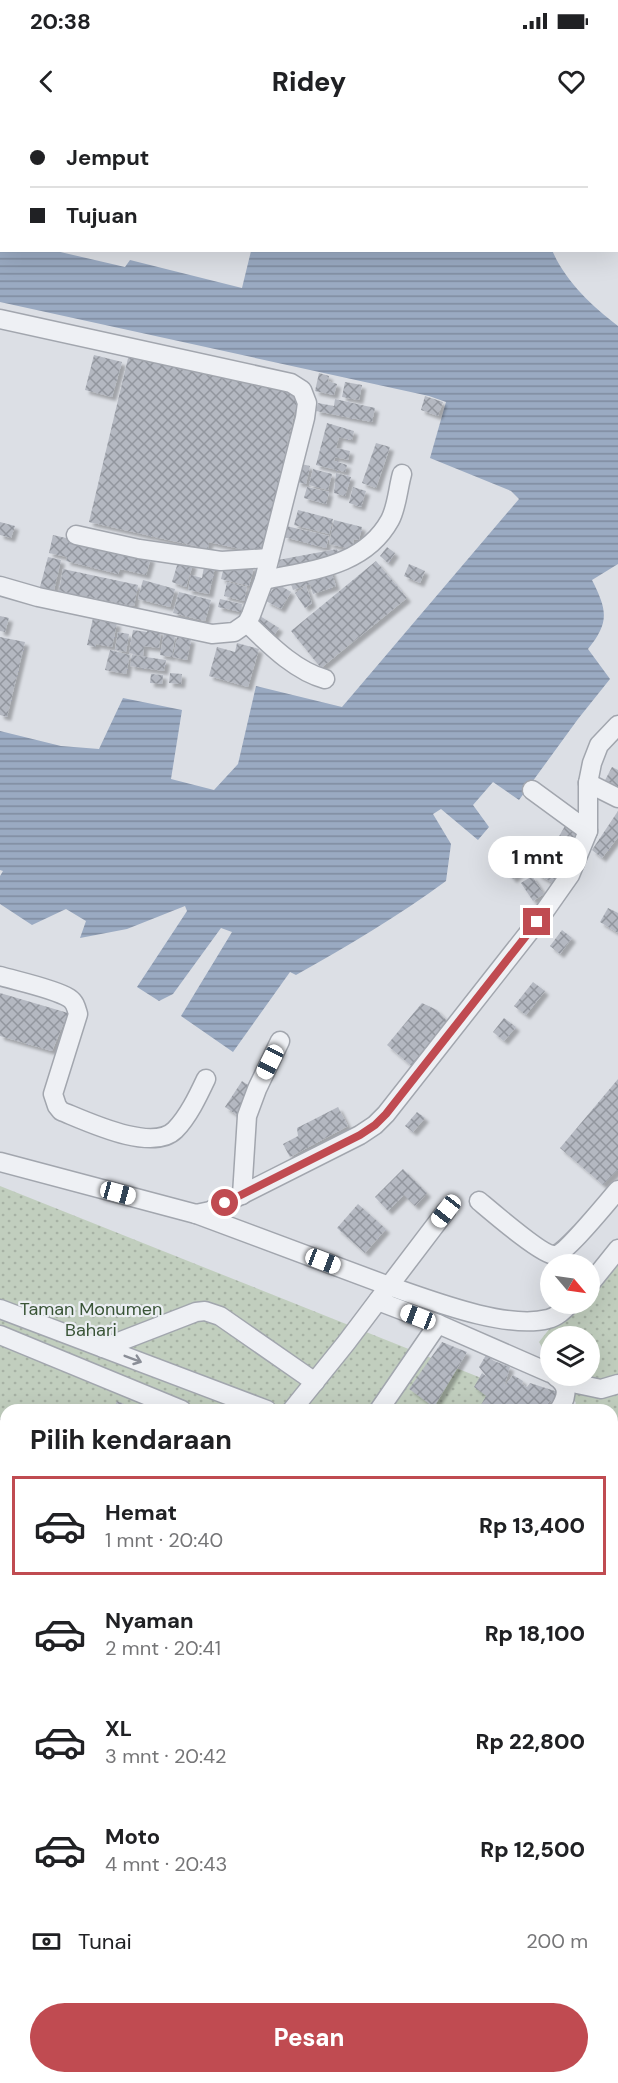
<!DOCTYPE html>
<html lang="id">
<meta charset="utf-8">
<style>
:root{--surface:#fff;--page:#f2f2f2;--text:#202124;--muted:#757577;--line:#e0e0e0;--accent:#c04b51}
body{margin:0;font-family:"DM Sans",sans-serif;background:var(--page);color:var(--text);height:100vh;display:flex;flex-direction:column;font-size:22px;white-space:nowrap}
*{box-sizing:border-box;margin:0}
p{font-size:20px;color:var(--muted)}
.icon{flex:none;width:33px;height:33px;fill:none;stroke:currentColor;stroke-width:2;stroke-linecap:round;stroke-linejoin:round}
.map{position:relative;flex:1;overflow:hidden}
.panel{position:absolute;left:0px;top:1284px;width:618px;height:680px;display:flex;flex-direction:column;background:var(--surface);border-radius:18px 18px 0 0;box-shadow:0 6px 24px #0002}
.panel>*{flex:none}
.hud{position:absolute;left:0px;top:0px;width:618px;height:132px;box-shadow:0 6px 24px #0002;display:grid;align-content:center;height:132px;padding:0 30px;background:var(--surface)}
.needle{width:39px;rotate:119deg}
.controls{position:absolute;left:540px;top:1134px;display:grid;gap:12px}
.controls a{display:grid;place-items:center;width:60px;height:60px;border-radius:50%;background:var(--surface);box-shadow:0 6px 24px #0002;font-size:30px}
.end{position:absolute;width:27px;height:27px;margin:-14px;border:8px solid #c04b51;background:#fff;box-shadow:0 0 0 3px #fff}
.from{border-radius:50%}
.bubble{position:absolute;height:42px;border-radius:21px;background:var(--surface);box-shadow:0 6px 24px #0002;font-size:20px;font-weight:800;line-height:42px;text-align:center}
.car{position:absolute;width:18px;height:36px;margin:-18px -9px;border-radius:8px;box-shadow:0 0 4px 2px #0007;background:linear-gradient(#fff 24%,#345 0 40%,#fff 0 76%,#345 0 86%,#fff 0)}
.hud b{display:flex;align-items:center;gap:21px;height:57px;font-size:22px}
.hud b+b{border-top:2px solid var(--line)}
.hud i{width:15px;height:15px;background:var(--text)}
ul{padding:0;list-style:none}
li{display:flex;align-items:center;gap:18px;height:99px;margin:0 12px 9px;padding:0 18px;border:3px solid transparent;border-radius:0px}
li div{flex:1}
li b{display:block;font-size:22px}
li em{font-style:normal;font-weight:800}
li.selected{border-color:var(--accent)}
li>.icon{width:54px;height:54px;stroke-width:1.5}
h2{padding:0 30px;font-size:27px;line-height:72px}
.pay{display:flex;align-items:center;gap:15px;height:66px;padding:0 30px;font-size:22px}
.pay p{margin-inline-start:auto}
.button{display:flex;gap:12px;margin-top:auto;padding:12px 30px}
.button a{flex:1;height:69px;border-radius:36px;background:var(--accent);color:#fff;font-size:24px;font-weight:800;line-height:69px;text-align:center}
.status{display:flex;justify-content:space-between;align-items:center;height:42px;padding:0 30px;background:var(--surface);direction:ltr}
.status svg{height:16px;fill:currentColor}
header{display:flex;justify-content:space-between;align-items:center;height:78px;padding:0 30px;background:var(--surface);font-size:27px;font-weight:800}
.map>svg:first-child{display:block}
.park{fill:url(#park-dots)}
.water{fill:url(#water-rules)}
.building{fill:url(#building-cross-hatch);filter:url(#shadow)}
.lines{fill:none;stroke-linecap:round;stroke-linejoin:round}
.minor-casing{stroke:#a2a6ae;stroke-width:21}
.minor{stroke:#eef0f4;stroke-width:18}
.oneway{stroke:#8a8e97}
.route{stroke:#c04b51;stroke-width:8}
.labels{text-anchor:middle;stroke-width:4.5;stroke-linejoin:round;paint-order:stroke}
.park-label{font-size:18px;fill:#395436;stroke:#ebeef3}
</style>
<div class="status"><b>20:38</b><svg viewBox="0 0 49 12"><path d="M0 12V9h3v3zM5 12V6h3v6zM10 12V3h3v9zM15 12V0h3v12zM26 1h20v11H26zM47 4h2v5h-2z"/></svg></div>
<header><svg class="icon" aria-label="back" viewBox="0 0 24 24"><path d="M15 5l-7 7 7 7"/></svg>Ridey<svg class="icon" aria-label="heart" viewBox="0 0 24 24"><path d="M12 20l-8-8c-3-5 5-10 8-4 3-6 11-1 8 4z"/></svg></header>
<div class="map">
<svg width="618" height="1963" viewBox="0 0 618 1963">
<defs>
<pattern id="park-dots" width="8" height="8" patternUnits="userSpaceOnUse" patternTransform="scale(1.5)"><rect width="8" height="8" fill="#c1cebe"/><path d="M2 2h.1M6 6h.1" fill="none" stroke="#a6b1a4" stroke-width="1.8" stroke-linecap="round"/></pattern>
<pattern id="water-rules" width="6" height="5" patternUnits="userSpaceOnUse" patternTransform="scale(1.5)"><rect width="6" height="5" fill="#9aaac2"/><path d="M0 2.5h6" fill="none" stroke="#7e8b9f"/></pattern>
<pattern id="building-cross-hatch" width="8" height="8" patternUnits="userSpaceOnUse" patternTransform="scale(1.5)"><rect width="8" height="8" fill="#b4b8c1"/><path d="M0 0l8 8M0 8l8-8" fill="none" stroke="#92969e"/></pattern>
<filter id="shadow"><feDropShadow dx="4" dy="4" stdDeviation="1.5" flood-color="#0004"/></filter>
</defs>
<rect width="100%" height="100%" fill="#dcdfe5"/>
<!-- park -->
<g class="park">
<polygon points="0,1066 544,1283 540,1290 6,1290 6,1325 0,1322"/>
<polygon points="618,1123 618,1377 612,1385 612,1290 572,1290 576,1283 559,1256 590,1256 590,1216 550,1216 550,1241 539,1222 569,1184 590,1184 590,1158"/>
<polygon points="0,1357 6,1360 6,1592 0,1588"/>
<polygon points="130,1958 274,1958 271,1963 127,1963"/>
</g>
<!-- water -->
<g class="water">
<polygon points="139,0 532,0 146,2"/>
<path d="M0 118 2 130 56 131 125 147 130 140 242 168 251 131 552 130C565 161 592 186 618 206V444L592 460C607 490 610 502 588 529L610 559 578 599 519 680 493 662 473 685 489 707 478 720 441 689 433 694 451 724 446 761C398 796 348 826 296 855L290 852 233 932 181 896 232 812 221 808 173 874 159 881 137 867 187 791 185 786 127 809 80 818 86 801 66 789 32 805 0 784V756L3 751 0 750V611L61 626 99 629 123 578 182 590 171 659 214 670 238 644 256 566 342 587 519 379 511 371 430 338 446 282 429 276 0 182Z"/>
<polygon points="618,1404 618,1963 303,1963 306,1958 612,1958 612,1411"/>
</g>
<!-- building -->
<g class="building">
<polygon points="129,234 299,273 262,434 209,422 208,429 89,402"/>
<polygon points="94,235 122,242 112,277 85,270"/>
<polygon points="319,253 329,256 328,261 337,264 334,275 315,271"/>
<polygon points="345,262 362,265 359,280 342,277"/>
<polygon points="425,276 443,282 438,296 421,290"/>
<polygon points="335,279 375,288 372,302 316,291 318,283 334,286"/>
<polygon points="327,303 354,311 352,320 339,317 336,328 350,331 348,340 335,337 334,341 347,345 345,352 316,345"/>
<polygon points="376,323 390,327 376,368 362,363"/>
<polygon points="301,344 310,346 306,364 297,362"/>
<polygon points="313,349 332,354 328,370 309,365"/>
<polygon points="336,353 351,357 345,376 334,373"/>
<polygon points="307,367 329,372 326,384 304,378"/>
<polygon points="353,367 366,371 361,387 349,383"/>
<polygon points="298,390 333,399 329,414 294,405"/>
<polygon points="334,400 362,407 359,420 354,419 352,429 329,424"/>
<polygon points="0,402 15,406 11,418 0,415"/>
<polygon points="286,406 329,416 326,428 284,417"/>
<polygon points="53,415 151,438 146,455 120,449 118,454 66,441 67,437 49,433"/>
<polygon points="387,427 395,433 388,443 380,436"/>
<polygon points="337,429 339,438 279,448 278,440"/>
<polygon points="48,437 61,440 54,470 40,467"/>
<polygon points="179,439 193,444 186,467 172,462"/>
<polygon points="205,441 216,443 209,474 188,470 191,455 202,458"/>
<polygon points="376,441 407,478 321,548 291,511"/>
<polygon points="239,444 254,447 249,466 221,459 224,446 238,449"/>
<polygon points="409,444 425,451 420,463 404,456"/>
<polygon points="330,448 336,466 313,474 310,464 293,470 290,461"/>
<polygon points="63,449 138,465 134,486 59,471"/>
<polygon points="143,460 175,469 170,487 138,479"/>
<polygon points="227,462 247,467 244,481 224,476"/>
<polygon points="276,463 291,472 281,489 266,481"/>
<polygon points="306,466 312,483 305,488 295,473"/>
<polygon points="179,472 211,480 205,501 173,493"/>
<polygon points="220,479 242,484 241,492 218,487"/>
<polygon points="0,496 9,498 5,512 0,511"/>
<polygon points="260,496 279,508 272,518 253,506"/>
<polygon points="93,498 117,503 112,527 96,524 96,527 87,525"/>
<polygon points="147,509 161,511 159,528 144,526 143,536 129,533 133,510 147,512"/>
<polygon points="118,512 129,514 126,532 115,530"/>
<polygon points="164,513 175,515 172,537 160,535"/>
<polygon points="0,517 25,522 7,597 0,595"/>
<polygon points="177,517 191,519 187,540 173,537"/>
<polygon points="237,523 259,529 248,567 209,556 217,527 235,532"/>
<polygon points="110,530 130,535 126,554 105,550"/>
<polygon points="132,535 166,540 164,551 130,546"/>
<polygon points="170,553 182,554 181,564 169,563"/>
<polygon points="151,554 163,555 162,564 150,563"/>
<polygon points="612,647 618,650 618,672 603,664"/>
<polygon points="618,691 618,717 602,738 592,730"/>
<polygon points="565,706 581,715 553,763 537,754"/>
<polygon points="507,729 525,748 513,759 496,740"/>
<polygon points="532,756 544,774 533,781 521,763"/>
<polygon points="608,788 618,793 618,813 600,802"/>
<polygon points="562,810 572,818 560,834 550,826"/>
<polygon points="533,862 545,871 526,895 514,886"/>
<polygon points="0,873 68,893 52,931 0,916"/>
<polygon points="422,883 437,890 448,902 415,949 387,925"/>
<polygon points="504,898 516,907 504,921 493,912"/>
<polygon points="618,959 618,1050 603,1065 560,1028"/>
<polygon points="242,961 254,969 237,995 225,987"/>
<polygon points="338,987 348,1006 290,1037 283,1024 298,1016 297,1008"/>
<polygon points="417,992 425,998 413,1012 405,1006"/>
<polygon points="403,1049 427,1073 415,1086 404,1075 388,1091 375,1077"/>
<polygon points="358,1084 386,1109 365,1133 337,1108"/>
<polygon points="442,1222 467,1232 434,1287 409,1269"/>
<polygon points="486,1235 494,1241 510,1247 504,1267 513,1255 523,1261 522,1264 527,1267 530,1263 561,1273 556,1286 549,1281 545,1290 478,1290 486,1276 492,1280 474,1267 482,1253 487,1257 479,1247"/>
<polygon points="117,1281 139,1290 113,1290"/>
<polygon points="45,1958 101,1958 98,1963 82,1963 75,1959 72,1963 54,1963"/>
</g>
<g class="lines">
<defs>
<g id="minor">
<polyline points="84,0 87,2"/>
<polyline points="24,2 25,0"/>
<polyline points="0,24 2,23"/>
<polyline points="0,199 291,263 302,270 307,283 305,298 264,460 251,495 247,503 234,512 212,514 38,477 0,466"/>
<polyline points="76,415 139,429 221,441 269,438"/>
<path d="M264 460C311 450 364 447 390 400 397 387 398 368 402 354"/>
<path d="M247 503C269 524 295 551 325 559"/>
<polyline points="588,663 618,678"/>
<polyline points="532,670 588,711"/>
<path d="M0 856C17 861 55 869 69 878 75 882 76 887 78 894L53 974 57 986 61 991C86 1001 152 1033 175 1010 188 997 198 976 206 959"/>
<polyline points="0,1042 196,1094 210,1091 225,1083 360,1015 375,1005 386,994 537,802 570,755 588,711 588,663 592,643 599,625 618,605"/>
<polyline points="242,1075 247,996 257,969 280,921"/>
<path d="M479 1081C491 1091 542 1135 554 1135 565 1135 608 1081 618 1070"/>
<polyline points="196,1094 389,1166 446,1091"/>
<polyline points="590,1164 618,1129"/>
<polyline points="378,1181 438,1204 550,1253"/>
<polyline points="0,1189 267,1290"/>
<polyline points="0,1215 182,1290"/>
<polyline points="103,1228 196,1192 205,1191 220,1196 315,1262"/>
<path d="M556 1257C570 1266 567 1277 559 1290"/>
<polyline points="563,1261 601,1269 618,1264"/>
<path d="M292 1290 346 1223 389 1166C430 1180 506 1210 548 1199 557 1197 564 1190 570 1184"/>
<polyline points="379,1290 438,1204"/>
<polyline points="0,1309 6,1311"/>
<polyline points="102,1963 106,1958"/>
</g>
</defs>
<!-- minor casing -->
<use href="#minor" class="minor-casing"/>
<!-- minor -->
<use href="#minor" class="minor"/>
</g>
<!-- one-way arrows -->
<defs><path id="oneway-shaft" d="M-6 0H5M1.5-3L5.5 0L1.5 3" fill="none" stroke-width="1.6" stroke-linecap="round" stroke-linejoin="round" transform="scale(1.5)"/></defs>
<use class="oneway" href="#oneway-shaft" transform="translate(133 1239) rotate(21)"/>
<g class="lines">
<!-- route -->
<polyline class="route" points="225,1083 360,1015 375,1005 386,994 537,802"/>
</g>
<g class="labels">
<!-- park labels -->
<g class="park-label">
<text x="91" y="1195">Taman Monumen<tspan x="91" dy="21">Bahari</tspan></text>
</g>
</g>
</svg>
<div class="controls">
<a><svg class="needle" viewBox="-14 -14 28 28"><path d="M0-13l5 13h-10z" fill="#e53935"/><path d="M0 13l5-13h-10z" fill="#757577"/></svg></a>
<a><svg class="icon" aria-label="layers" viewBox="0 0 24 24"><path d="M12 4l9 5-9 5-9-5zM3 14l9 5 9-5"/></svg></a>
</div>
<i class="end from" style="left:225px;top:1083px"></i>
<i class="end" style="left:537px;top:802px"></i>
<div class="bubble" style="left:488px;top:716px;width:99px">1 mnt</div>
<i class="car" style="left:270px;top:942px;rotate:207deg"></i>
<i class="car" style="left:118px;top:1073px;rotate:105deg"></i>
<i class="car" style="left:446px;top:1091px;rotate:218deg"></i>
<i class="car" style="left:323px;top:1141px;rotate:111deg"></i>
<i class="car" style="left:418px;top:1197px;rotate:291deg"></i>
<div class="hud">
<b><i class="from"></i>Jemput</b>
<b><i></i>Tujuan</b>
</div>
<section class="panel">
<h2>Pilih kendaraan</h2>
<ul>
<li class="selected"><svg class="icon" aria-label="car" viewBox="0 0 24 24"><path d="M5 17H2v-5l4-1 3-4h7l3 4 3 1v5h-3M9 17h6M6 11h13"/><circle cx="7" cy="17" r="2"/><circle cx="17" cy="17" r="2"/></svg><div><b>Hemat</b><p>1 mnt · 20:40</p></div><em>Rp 13,400</em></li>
<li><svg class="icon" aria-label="car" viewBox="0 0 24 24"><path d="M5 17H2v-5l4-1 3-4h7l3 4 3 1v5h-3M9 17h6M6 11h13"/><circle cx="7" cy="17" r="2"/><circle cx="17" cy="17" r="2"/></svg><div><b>Nyaman</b><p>2 mnt · 20:41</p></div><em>Rp 18,100</em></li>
<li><svg class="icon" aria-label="car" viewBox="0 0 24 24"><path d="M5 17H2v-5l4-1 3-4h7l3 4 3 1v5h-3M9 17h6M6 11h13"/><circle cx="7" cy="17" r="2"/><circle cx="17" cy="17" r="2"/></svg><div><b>XL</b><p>3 mnt · 20:42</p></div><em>Rp 22,800</em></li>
<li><svg class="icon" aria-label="car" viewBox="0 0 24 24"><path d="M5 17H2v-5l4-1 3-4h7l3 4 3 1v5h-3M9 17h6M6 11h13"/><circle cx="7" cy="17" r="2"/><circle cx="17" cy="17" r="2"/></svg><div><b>Moto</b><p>4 mnt · 20:43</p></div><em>Rp 12,500</em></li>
</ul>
<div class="pay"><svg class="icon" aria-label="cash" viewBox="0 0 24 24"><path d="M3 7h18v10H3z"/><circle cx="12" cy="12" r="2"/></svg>Tunai<p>200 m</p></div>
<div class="button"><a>Pesan</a></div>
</section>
</div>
